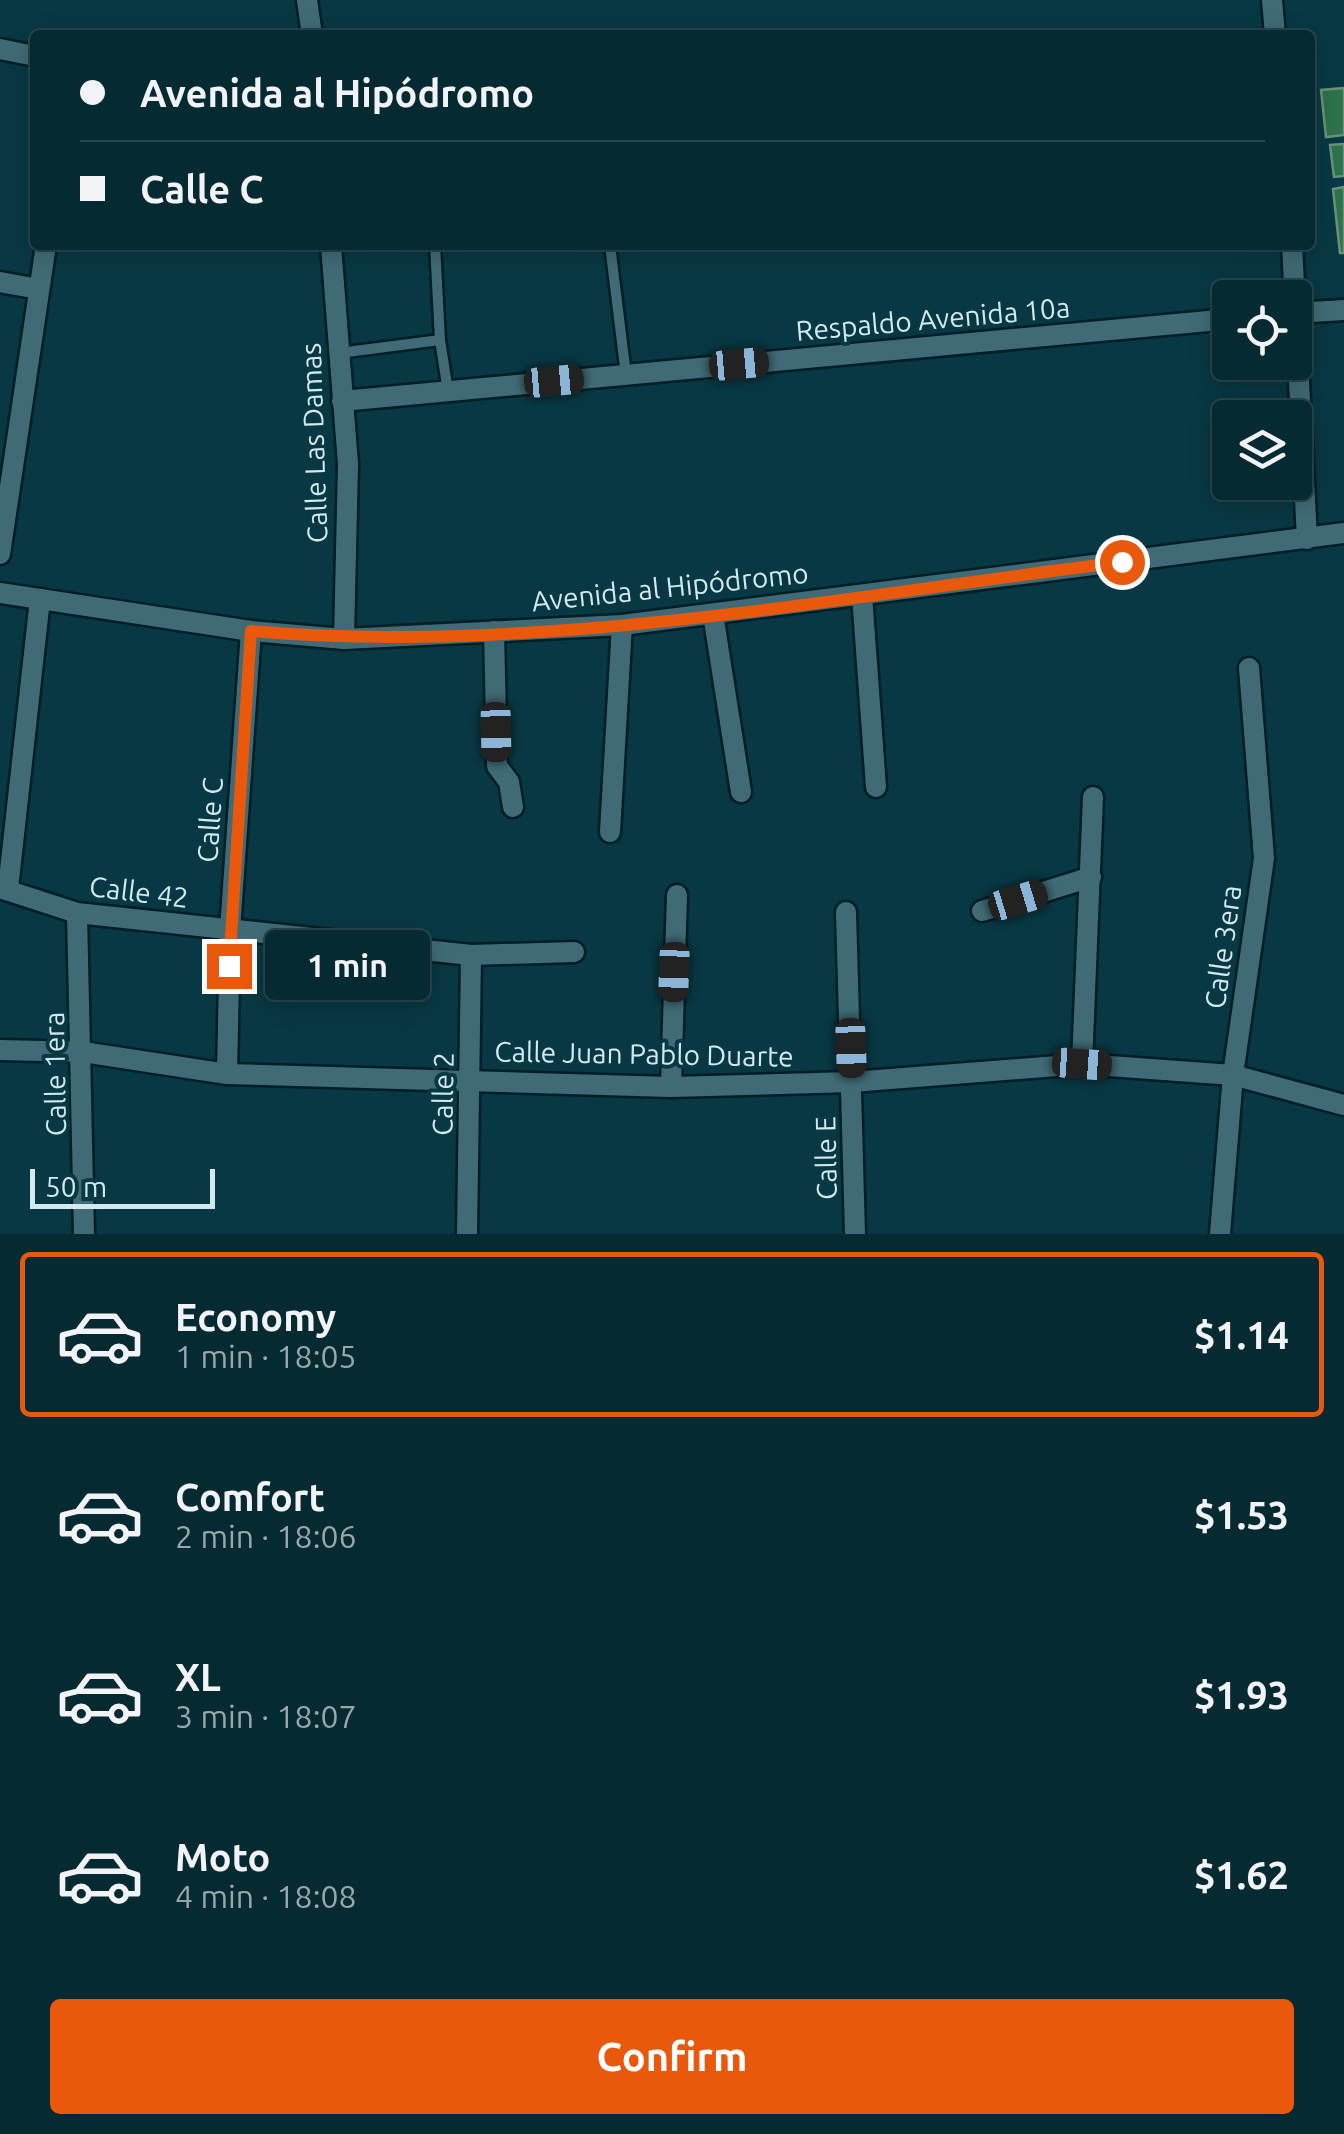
<!DOCTYPE html>
<meta charset="utf-8">
<style>
:root{--surface:#062a32;--page:#14363e;--text:#f1f3f6;--muted:#98a7ac;--line:#27464d;--accent:#ea580c}
body{margin:0;font-family:Ubuntu,sans-serif;background:var(--page);color:var(--text);height:100vh;display:flex;flex-direction:column;font-size:38px;white-space:nowrap}
*{box-sizing:border-box;margin:0}
p{font-size:32px;color:var(--muted)}
.icon{flex:none;width:55px;height:55px;fill:none;stroke:currentColor;stroke-width:2;stroke-linecap:round;stroke-linejoin:round}
.map{position:relative;height:1234px;overflow:hidden}
.details{display:flex;flex-direction:column;background:var(--surface);flex:1}
.details>*{flex:none}
.hud{position:absolute;left:30px;top:30px;width:1285px;height:220px;border-radius:10px;box-shadow:0 5px 25px #0003,0 0 0 2px var(--line);display:grid;align-content:center;height:220px;padding:0 50px;background:var(--surface)}
.buttons{position:absolute;left:1212px;top:280px;display:grid;gap:20px}
.buttons a{display:grid;place-items:center;width:100px;height:100px;border-radius:10px;background:var(--surface);box-shadow:0 5px 25px #0003,0 0 0 2px var(--line);font-size:50px}
.scale{position:absolute;left:30px;bottom:25px;width:185px;box-sizing:border-box;padding-left:10px;border:5px solid #d2e9f0;border-top:0;font-size:28px;line-height:35px;white-space:nowrap;color:#d2e9f0;-webkit-text-stroke:8px #083843;paint-order:stroke}
.end{position:absolute;width:45px;height:45px;margin:-22px;border:12px solid #ea580c;background:#fff;box-shadow:0 0 0 5px #fff}
.from{border-radius:50%}
.bubble{position:absolute;height:70px;border-radius:10px;background:var(--surface);box-shadow:0 5px 25px #0003,0 0 0 2px var(--line);font-size:32px;font-weight:700;line-height:70px;text-align:center}
.car{position:absolute;width:30px;height:60px;margin:-30px -15px;border-radius:12px;box-shadow:0 0 8px 2px #0007;background:linear-gradient(#222 24%,#8ab4d8 0 40%,#222 0 76%,#8ab4d8 0 86%,#222 0)}
.hud b{display:flex;align-items:center;gap:35px;height:95px;font-size:38px}
.hud b+b{border-top:2px solid var(--line)}
.hud i{width:25px;height:25px;background:var(--text)}
ul{padding:18px 0 0;list-style:none}
li{display:flex;align-items:center;gap:30px;height:165px;margin:0 20px 15px;padding:0 30px;border:5px solid transparent;border-radius:10px}
li div{flex:1}
li b{display:block;font-size:38px}
li em{font-style:normal;font-weight:700}
li.current{border-color:var(--accent)}
li>.icon{width:90px;height:90px;stroke-width:1.5}
.primary-button{display:flex;gap:20px;margin-top:auto;padding:20px 50px}
.primary-button a{flex:1;height:115px;border-radius:10px;background:var(--accent);color:#fff;font-size:40px;font-weight:700;line-height:115px;text-align:center}
.map>svg:first-child{display:block}
.building{fill:#2c724b;stroke:#6d9079;stroke-width:2.5}
.lines{fill:none;stroke-linecap:round;stroke-linejoin:round}
.lane-casing{stroke:#001e26;stroke-width:15}
.street-casing{stroke:#001e26;stroke-width:25}
.lane{stroke:#406b76;stroke-width:10}
.street{stroke:#406b76;stroke-width:20}
.route{stroke:#ea580c;stroke-width:12}
.labels{text-anchor:middle;stroke-width:8;stroke-linejoin:round;paint-order:stroke}
.street-label{font-size:28px;fill:#d2e9f0;stroke:#083843}
</style>
<div class="map">
<svg width="1344" height="1234" viewBox="0 0 1344 1234">
<rect width="100%" height="100%" fill="#083843"/>
<!-- building -->
<g class="building">
<polygon points="1344,88 1344,135 1326,137 1321,90"/>
<polygon points="1344,144 1344,176 1334,177 1330,145"/>
<polygon points="1344,187 1344,253 1340,253 1333,189"/>
</g>
<g class="lines">
<defs>
<g id="lane">
<polyline points="435,245 440,340"/>
<polyline points="610,245 626,375"/>
<polyline points="339,353 440,340 448,391"/>
</g>
<g id="street">
<polyline points="307,0 312,35"/>
<polyline points="1272,0 1275,35"/>
<polyline points="0,49 35,56"/>
<polyline points="331,245 348,464 344,639"/>
<polyline points="1292,245 1307,539"/>
<polyline points="0,282 39,289"/>
<polyline points="1295,313 1344,310"/>
<polyline points="342,401 1230,319"/>
<polyline points="0,554 46,245"/>
<polyline points="0,593 251,631 344,639 622,625 1344,533"/>
<polyline points="862,595 876,787"/>
<polyline points="713,614 741,792"/>
<polyline points="494,631 497,766 509,782 513,807"/>
<polyline points="610,832 622,625"/>
<polyline points="0,888 77,913 471,955 574,952"/>
<polyline points="8,889 40,599"/>
<polyline points="982,911 1091,877"/>
<polyline points="846,912 855,1234"/>
<polyline points="77,913 84,1234"/>
<polyline points="0,1050 83,1052 227,1074 671,1087 852,1082 1082,1064 1233,1075 1344,1105"/>
<polyline points="1082,1064 1093,797"/>
<polyline points="227,1074 230,930 251,631"/>
<polyline points="671,1087 677,895"/>
<polyline points="467,1234 471,955"/>
<polyline points="1220,1234 1233,1075 1264,858 1249,668"/>
</g>
</defs>
<!-- lane casing -->
<use href="#lane" class="lane-casing"/>
<!-- street casing -->
<use href="#street" class="street-casing"/>
<!-- lane -->
<use href="#lane" class="lane"/>
<!-- street -->
<use href="#street" class="street"/>
</g>
<g class="lines">
<!-- route -->
<path class="route" d="M229 966 251 631C533 656 840 597 1122 562"/>
</g>
<g class="labels">
<!-- street labels -->
<g class="street-label">
<text transform="translate(933 319) rotate(-5)" y="10">Respaldo Avenida 10a</text>
<text transform="translate(314 443) rotate(-92)" y="10">Calle Las Damas</text>
<text transform="translate(670 587) rotate(-6)" y="10">Avenida al Hipódromo</text>
<text transform="translate(210 820) rotate(-86)" y="10">Calle C</text>
<text transform="translate(139 892) rotate(7)" y="10">Calle 42</text>
<text transform="translate(1223 947) rotate(-82)" y="10">Calle 3era</text>
<text transform="translate(644 1054) rotate(1)" y="10">Calle Juan Pablo Duarte</text>
<text transform="translate(55 1074) rotate(-91)" y="10">Calle 1era</text>
<text transform="translate(443 1094) rotate(-89)" y="10">Calle 2</text>
<text transform="translate(826 1158) rotate(-91)" y="10">Calle E</text>
</g>
</g>
</svg>
<div class="buttons">
<a><svg class="icon" aria-label="locate" viewBox="0 0 24 24"><circle cx="12" cy="12" r="6"/><path d="M12 2v4M12 18v4M2 12h4M18 12h4"/></svg></a>
<a><svg class="icon" aria-label="layers" viewBox="0 0 24 24"><path d="M12 4l9 5-9 5-9-5zM3 14l9 5 9-5"/></svg></a>
</div>
<div class="scale">50 m</div>
<i class="end from" style="left:1122px;top:562px"></i>
<i class="end" style="left:229px;top:966px"></i>
<div class="bubble" style="left:265px;top:930px;width:165px">1 min</div>
<i class="car" style="left:739px;top:364px;rotate:85deg"></i>
<i class="car" style="left:554px;top:381px;rotate:85deg"></i>
<i class="car" style="left:496px;top:732px;rotate:179deg"></i>
<i class="car" style="left:1018px;top:900px;rotate:73deg"></i>
<i class="car" style="left:674px;top:972px;rotate:182deg"></i>
<i class="car" style="left:851px;top:1048px;rotate:178deg"></i>
<i class="car" style="left:1082px;top:1064px;rotate:94deg"></i>
<div class="hud">
<b><i class="from"></i>Avenida al Hipódromo</b>
<b><i></i>Calle C</b>
</div>
</div>
<section class="details">
<ul>
<li class="current"><svg class="icon" aria-label="car" viewBox="0 0 24 24"><path d="M5 17H2v-5l4-1 3-4h7l3 4 3 1v5h-3M9 17h6M6 11h13"/><circle cx="7" cy="17" r="2"/><circle cx="17" cy="17" r="2"/></svg><div><b>Economy</b><p>1 min · 18:05</p></div><em>$1.14</em></li>
<li><svg class="icon" aria-label="car" viewBox="0 0 24 24"><path d="M5 17H2v-5l4-1 3-4h7l3 4 3 1v5h-3M9 17h6M6 11h13"/><circle cx="7" cy="17" r="2"/><circle cx="17" cy="17" r="2"/></svg><div><b>Comfort</b><p>2 min · 18:06</p></div><em>$1.53</em></li>
<li><svg class="icon" aria-label="car" viewBox="0 0 24 24"><path d="M5 17H2v-5l4-1 3-4h7l3 4 3 1v5h-3M9 17h6M6 11h13"/><circle cx="7" cy="17" r="2"/><circle cx="17" cy="17" r="2"/></svg><div><b>XL</b><p>3 min · 18:07</p></div><em>$1.93</em></li>
<li><svg class="icon" aria-label="car" viewBox="0 0 24 24"><path d="M5 17H2v-5l4-1 3-4h7l3 4 3 1v5h-3M9 17h6M6 11h13"/><circle cx="7" cy="17" r="2"/><circle cx="17" cy="17" r="2"/></svg><div><b>Moto</b><p>4 min · 18:08</p></div><em>$1.62</em></li>
</ul>
<div class="primary-button"><a>Confirm</a></div>
</section>
